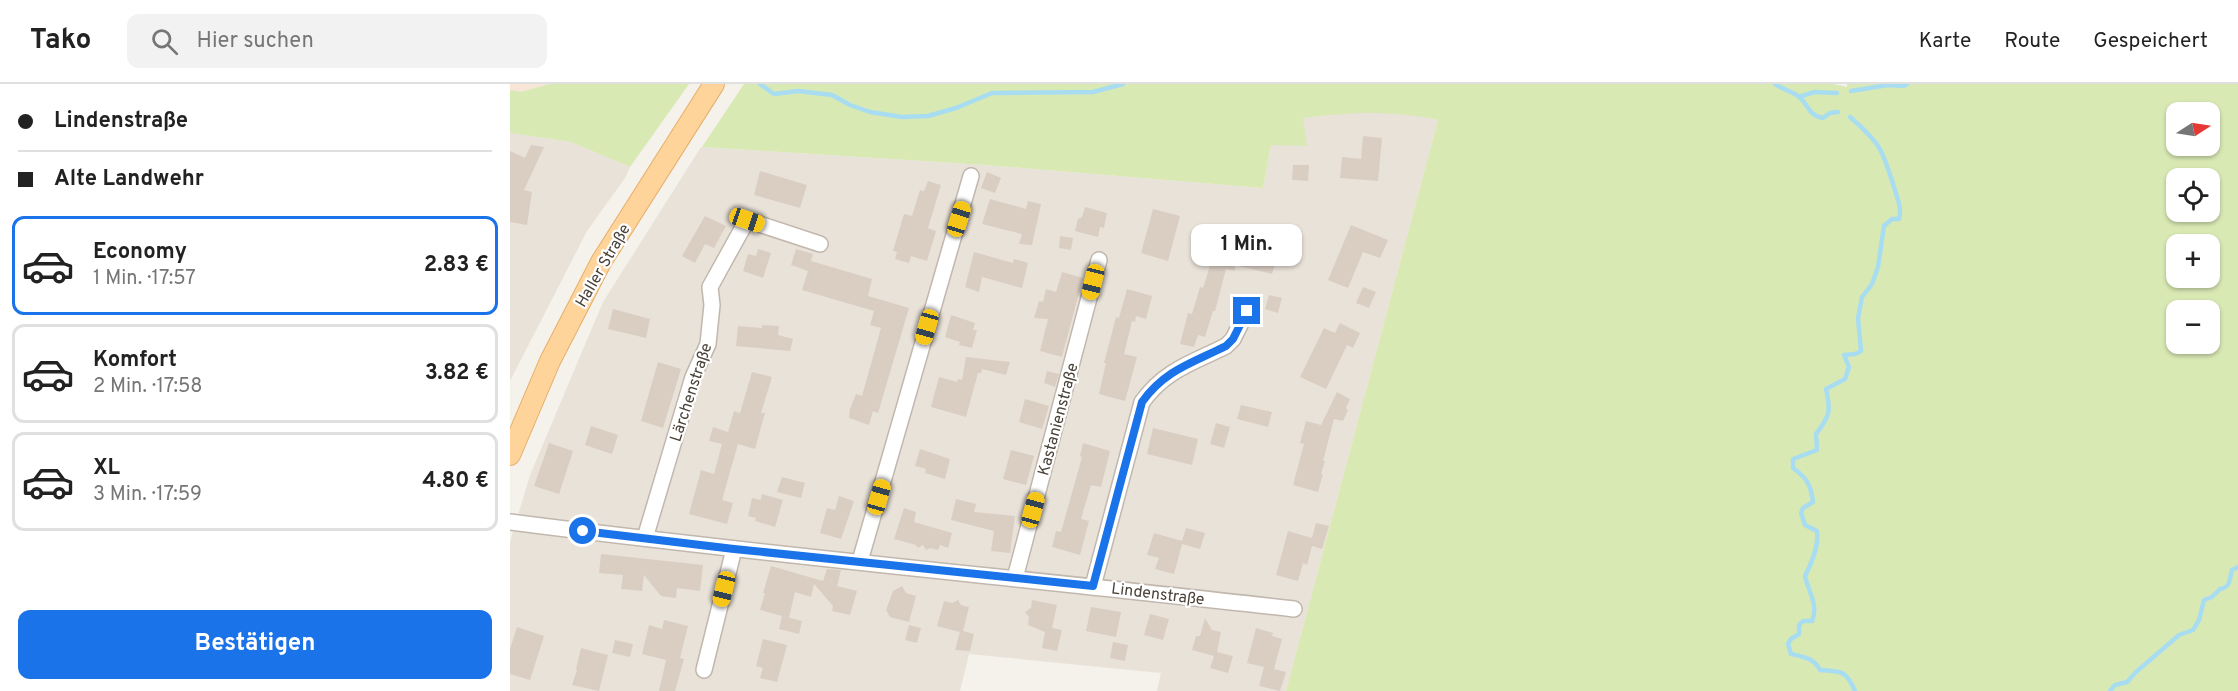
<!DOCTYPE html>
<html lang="de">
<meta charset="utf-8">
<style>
:root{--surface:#fff;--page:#f2f2f2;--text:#222;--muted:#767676;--line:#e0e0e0;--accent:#1a73e8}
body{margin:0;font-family:Overpass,sans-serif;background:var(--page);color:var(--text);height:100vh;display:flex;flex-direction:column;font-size:22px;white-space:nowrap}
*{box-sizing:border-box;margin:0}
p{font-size:20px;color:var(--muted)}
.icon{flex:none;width:33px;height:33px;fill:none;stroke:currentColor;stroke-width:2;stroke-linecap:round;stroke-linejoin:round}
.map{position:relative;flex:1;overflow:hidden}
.panel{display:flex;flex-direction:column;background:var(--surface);width:510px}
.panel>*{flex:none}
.hud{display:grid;align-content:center;height:132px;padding:0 18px;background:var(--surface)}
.needle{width:39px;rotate:78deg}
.buttons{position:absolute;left:1656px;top:18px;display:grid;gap:12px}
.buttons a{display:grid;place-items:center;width:54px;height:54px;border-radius:12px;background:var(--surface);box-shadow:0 2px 4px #0004;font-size:30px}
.end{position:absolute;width:27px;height:27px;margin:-14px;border:8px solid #1a73e8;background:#fff;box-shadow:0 0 0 3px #fff}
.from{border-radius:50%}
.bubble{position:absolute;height:42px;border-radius:12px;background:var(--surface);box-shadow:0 2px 4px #0004;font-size:20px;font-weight:700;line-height:42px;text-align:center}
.car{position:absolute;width:18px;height:36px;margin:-18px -9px;border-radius:8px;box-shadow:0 0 4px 2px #0007;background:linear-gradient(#f5c518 24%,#345 0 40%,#f5c518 0 76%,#345 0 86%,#f5c518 0)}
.hud b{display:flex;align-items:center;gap:21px;height:57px;font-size:22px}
.hud b+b{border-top:2px solid var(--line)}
.hud i{width:15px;height:15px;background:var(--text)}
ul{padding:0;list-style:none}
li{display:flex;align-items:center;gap:18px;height:99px;margin:0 12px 9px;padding:0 6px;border:3px solid var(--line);border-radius:12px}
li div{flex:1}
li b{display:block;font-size:22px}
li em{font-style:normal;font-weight:700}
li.selected{border-color:var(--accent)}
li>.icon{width:54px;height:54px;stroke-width:1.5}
.cta{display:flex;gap:12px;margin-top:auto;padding:12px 18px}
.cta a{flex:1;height:69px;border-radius:12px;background:var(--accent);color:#fff;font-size:24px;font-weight:700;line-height:69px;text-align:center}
header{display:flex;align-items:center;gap:36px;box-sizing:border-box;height:84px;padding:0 30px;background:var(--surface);border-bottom:2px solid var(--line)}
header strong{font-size:28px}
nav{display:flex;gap:33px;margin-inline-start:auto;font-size:21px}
.search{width:420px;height:54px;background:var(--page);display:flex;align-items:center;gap:15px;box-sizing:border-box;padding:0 21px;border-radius:12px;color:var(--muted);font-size:22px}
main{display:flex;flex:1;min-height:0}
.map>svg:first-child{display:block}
.residential{fill:#e9e2d9}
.commercial{fill:#f7e5d7}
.green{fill:#d9e9b4;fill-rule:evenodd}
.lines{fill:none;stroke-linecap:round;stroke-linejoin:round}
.stream{stroke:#a8ddf1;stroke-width:4.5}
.building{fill:#dacec3}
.minor-casing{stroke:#c1b7ad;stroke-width:18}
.major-casing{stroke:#e5af69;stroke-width:22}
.minor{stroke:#fff;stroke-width:15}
.major{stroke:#ffd49b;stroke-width:20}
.route{stroke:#1a73e8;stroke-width:8}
.labels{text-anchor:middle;stroke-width:4.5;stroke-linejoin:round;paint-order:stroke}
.street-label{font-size:16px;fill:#4a4138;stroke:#fff}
</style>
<header>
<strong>Tako</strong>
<div class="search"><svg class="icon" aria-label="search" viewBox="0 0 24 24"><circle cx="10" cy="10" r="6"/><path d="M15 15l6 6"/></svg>Hier suchen</div>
<nav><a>Karte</a><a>Route</a><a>Gespeichert</a></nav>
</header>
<main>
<section class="panel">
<div class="hud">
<b><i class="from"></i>Lindenstraße</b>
<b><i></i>Alte Landwehr</b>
</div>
<ul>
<li class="selected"><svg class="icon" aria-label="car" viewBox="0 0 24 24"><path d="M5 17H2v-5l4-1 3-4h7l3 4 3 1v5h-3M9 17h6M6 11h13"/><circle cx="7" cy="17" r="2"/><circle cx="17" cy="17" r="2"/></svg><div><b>Economy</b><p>1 Min. · 17:57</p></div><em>2.83 €</em></li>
<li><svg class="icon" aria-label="car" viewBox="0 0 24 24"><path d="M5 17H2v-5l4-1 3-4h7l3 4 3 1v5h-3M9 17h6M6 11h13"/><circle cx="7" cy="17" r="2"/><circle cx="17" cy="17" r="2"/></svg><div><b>Komfort</b><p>2 Min. · 17:58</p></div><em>3.82 €</em></li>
<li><svg class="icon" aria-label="car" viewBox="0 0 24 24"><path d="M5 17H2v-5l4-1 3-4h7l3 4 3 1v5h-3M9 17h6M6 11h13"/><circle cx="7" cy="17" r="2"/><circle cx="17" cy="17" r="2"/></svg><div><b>XL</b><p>3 Min. · 17:59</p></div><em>4.80 €</em></li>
</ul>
<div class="cta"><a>Bestätigen</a></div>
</section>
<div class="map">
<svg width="1728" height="607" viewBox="0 0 1728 607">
<rect width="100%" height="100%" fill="#f5f1eb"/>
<!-- residential -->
<g class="residential">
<polygon points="847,27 888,28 928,36 776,607 647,607 651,589 459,570 450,607 0,607 0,458 20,391 93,218 191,63 475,81 753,104 761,61 793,34"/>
<polygon points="0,49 61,58 120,83 115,94 77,147 0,297"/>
</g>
<!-- commercial -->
<polygon class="commercial" points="0,0 39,0 11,8 0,6"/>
<!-- green -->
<g class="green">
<polygon points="39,0 179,0 120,83 61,58 0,49 0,6 11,8"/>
<path d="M234 0H1323L1337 3V0H1728V607H776L928 36C879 26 843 28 793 34L797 62 761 61 753 104 475 81 192 63ZM1666 28H1700V62H1666ZM1666 94H1700V128H1666ZM1700 160V194H1666V160ZM1700 226V260H1666V226Z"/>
</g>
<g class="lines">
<!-- stream -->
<g class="stream">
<polyline points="250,0 264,10 288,7 322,11 340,21 360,28 392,33 418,32 446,24 482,9 583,8 613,0"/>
<path d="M1265 0C1272 5 1281 7 1288 12 1298 19 1298 32 1313 34L1320 29 1328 28"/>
<polyline points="1341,7 1378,1 1394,2 1397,0"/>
<polyline points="1289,13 1304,8 1327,9"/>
<path d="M1340 33C1371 60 1372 65 1384 103 1387 115 1392 122 1389 135H1382L1374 142 1368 183 1362 200 1352 213 1348 234 1351 267 1345 270 1334 271 1339 283 1335 295 1316 305C1321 327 1320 332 1306 350L1307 366 1283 375V384C1297 394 1301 401 1303 418L1293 424 1291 429 1295 441 1307 447C1309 462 1302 478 1295 492 1298 507 1309 521 1302 537H1293L1289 541V550L1281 555 1278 560 1281 570C1294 573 1304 574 1310 586 1331 587 1336 586 1345 607"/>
<path d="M1600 607 1605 601 1617 598 1626 588 1669 551 1683 546 1689 536 1694 516 1702 513 1710 505C1721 503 1719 496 1722 486L1728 483"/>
</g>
</g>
<!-- building -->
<g class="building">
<polygon points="853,52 872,54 868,97 830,94 832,73 851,75"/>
<polygon points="21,61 34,63 14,106 22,108 17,141 0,138 0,67 15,74"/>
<polygon points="783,81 799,81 798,97 782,96"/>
<polygon points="250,87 297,101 290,124 244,111"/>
<polygon points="477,88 491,94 485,109 471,104"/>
<polygon points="418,97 431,101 418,144 426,147 417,177 401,172 399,179 385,175 387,168 383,167 394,130 402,132 410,106 414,107"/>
<polygon points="480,115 516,125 518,117 531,120 522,161 509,160 512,150 472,140"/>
<polygon points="575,123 597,129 594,144 590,143 588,153 565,147 568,135 572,133"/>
<polygon points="643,125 670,132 658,177 631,169"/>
<polygon points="195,132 216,142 204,164 195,160 185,179 172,172"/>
<polygon points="841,141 878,156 870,174 853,168 838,204 818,196"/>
<polygon points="710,149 733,155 730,168 766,177 762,190 725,181 725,187 716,185 705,227 703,227 695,253 688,251 684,263 670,260 678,229 682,230 690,203 693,204"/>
<polygon points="550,152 563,154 561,166 549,164"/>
<polygon points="248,165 261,169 253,194 233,187 238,170 246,172"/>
<polygon points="286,165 303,170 299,183 301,177 362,195 358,212 399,224 368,329 363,327 359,341 339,334 340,325 346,310 352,312 371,244 360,241 364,227 292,206 298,187 281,181"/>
<polygon points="464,168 503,179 504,175 518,179 512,204 472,193 469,208 455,203"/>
<polygon points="552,188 573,194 552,273 530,267 538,235 524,234 529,217 533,218 536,205 546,208"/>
<polygon points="853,203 866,208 859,224 846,219"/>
<polygon points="617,205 642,212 636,235 626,232 625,238 622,237 614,270 627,273 615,317 589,310 596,279 594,279 606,233 609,234"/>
<polygon points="759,211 772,214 768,229 755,225"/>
<polygon points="103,225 140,235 136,254 98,245"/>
<polygon points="441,231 465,239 463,246 467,246 462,264 449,261 450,258 435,253"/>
<polygon points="830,239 850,249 843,264 837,261 816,305 790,293 814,244 825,249"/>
<polygon points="252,241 269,242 268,251 283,255 280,267 226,262 228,242 252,244"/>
<polygon points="456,273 500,278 496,291 472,285 471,289 468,289 456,333 421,323 429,293 447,298 448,295 452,296"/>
<polygon points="148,278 171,285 153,344 131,337"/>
<polygon points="537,287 549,290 545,303 534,299"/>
<polygon points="242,288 262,293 251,329 255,329 245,365 228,360 212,416 223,419 217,440 179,430 191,386 204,390 212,360 199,357 203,343 218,348 224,327 230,329"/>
<polygon points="827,308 840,315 836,324 838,326 833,337 824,335 813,377 815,377 811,390 813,390 808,408 783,401 794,360 790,359 796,337 811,341"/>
<polygon points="515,315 539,322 532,345 509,338"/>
<polygon points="731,321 762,328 758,343 727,335"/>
<polygon points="706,339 720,343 714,364 700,360"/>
<polygon points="81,342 108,351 102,370 75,361"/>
<polygon points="643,344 688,355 682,381 637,370"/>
<polygon points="39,359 63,367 49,410 24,402"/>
<polygon points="573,359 600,367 591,403 581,401 571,435 579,437 570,471 542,463 546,447 551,448 572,373 570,372"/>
<polygon points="410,365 440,375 435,395 415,389 416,385 405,382"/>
<polygon points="501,366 524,372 516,401 493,395"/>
<polygon points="272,393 295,399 291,414 267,408"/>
<polygon points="252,410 273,416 265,443 245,437 246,434 238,432 242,414 251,416"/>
<polygon points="329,412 344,417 331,455 310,449 317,424 325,426"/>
<polygon points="446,415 466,420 464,428 505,432 500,469 481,467 484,447 441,436"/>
<polygon points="394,424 406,428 404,438 442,449 438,464 430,461 428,466 420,464 416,466 413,461 408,464 406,461 384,455"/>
<polygon points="806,439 819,442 812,465 802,462 797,481 793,479 788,497 766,491 778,447 802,454"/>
<polygon points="676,444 695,449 690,465 672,460 664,490 645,485 649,474 637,471 644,449 672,457"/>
<polygon points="91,470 193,481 190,507 167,504 166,514 151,512 134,491 132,507 111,505 113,491 89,489"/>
<polygon points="261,482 313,497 317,485 331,486 327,502 347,507 340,531 322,527 323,522 304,500 301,513 285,508 279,534 250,526 255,509 253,509"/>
<polygon points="392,502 396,509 406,512 399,538 380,533 376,526 383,507"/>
<polygon points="448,516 451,521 459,523 453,547 464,550 460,567 445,566 450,548 427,542 434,517 442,519"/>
<polygon points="522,516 547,521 542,544 552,546 547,567 532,564 535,548 518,541 519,533 515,528 521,524"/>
<polygon points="581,523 611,528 606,553 576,547"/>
<polygon points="640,530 659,535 653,556 634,551"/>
<polygon points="272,532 292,537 289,550 269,545"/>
<polygon points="695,534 702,546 711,548 707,568 723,572 718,589 700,584 704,572 682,566 686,552 690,552"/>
<polygon points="154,536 178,542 170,574 174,575 165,607 149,607 156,576 132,570 139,541 152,545"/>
<polygon points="399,541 411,544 407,559 395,556"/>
<polygon points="7,543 34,552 20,596 0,590 0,565"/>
<polygon points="746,544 763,549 762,552 772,555 764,585 776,588 770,607 749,602 754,583 737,579"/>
<polygon points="253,555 277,561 267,598 250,594 253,584 246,582"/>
<polygon points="105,556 123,560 120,573 102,569"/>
<polygon points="603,558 618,561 615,577 600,574"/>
<polygon points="71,564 98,571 89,607 62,601 67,586 66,585"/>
</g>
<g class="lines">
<defs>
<g id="minor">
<path d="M0 438C261 472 523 495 784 525"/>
<polyline points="135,454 183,293 198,260 202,221 200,203 237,136 310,160"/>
<polyline points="350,477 461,92"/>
<polyline points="505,494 589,176"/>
<path d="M583 502 632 318C655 286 682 279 716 262L723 255 737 227"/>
<polyline points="194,586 224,465"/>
</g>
<polyline id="major" points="0,371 40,277 91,178 204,0"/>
</defs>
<!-- minor casing -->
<use href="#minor" class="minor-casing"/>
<!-- major casing -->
<use href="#major" class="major-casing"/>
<!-- minor -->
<use href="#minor" class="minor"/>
<!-- major -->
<use href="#major" class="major"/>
</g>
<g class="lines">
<!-- route -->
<path class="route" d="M73 447 224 465 583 502 632 318C655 286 682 279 716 262L723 255 737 227"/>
</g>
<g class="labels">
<!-- street labels -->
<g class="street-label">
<text transform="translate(92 181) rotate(-60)" y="6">Haller Straße</text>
<text transform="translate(180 308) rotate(-72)" y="6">Lärchenstraße</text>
<text transform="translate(547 335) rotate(-75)" y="6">Kastanienstraße</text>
<text transform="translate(648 509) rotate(7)" y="6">Lindenstraße</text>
</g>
</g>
</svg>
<div class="buttons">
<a><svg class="needle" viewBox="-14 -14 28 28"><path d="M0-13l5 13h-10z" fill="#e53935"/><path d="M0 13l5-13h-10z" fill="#767676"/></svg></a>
<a><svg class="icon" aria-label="locate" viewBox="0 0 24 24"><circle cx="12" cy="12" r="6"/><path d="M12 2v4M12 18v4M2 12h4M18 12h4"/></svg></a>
<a>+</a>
<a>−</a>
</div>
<i class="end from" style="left:73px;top:447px"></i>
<i class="end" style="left:737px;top:227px"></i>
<div class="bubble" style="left:681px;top:140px;width:111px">1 Min.</div>
<i class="car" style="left:449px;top:135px;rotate:17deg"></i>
<i class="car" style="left:237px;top:136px;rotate:109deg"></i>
<i class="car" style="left:583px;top:198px;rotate:194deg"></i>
<i class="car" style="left:417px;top:243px;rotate:196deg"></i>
<i class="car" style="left:369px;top:413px;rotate:16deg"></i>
<i class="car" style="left:523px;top:426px;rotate:15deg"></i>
<i class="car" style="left:214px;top:505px;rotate:194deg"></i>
</div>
</main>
